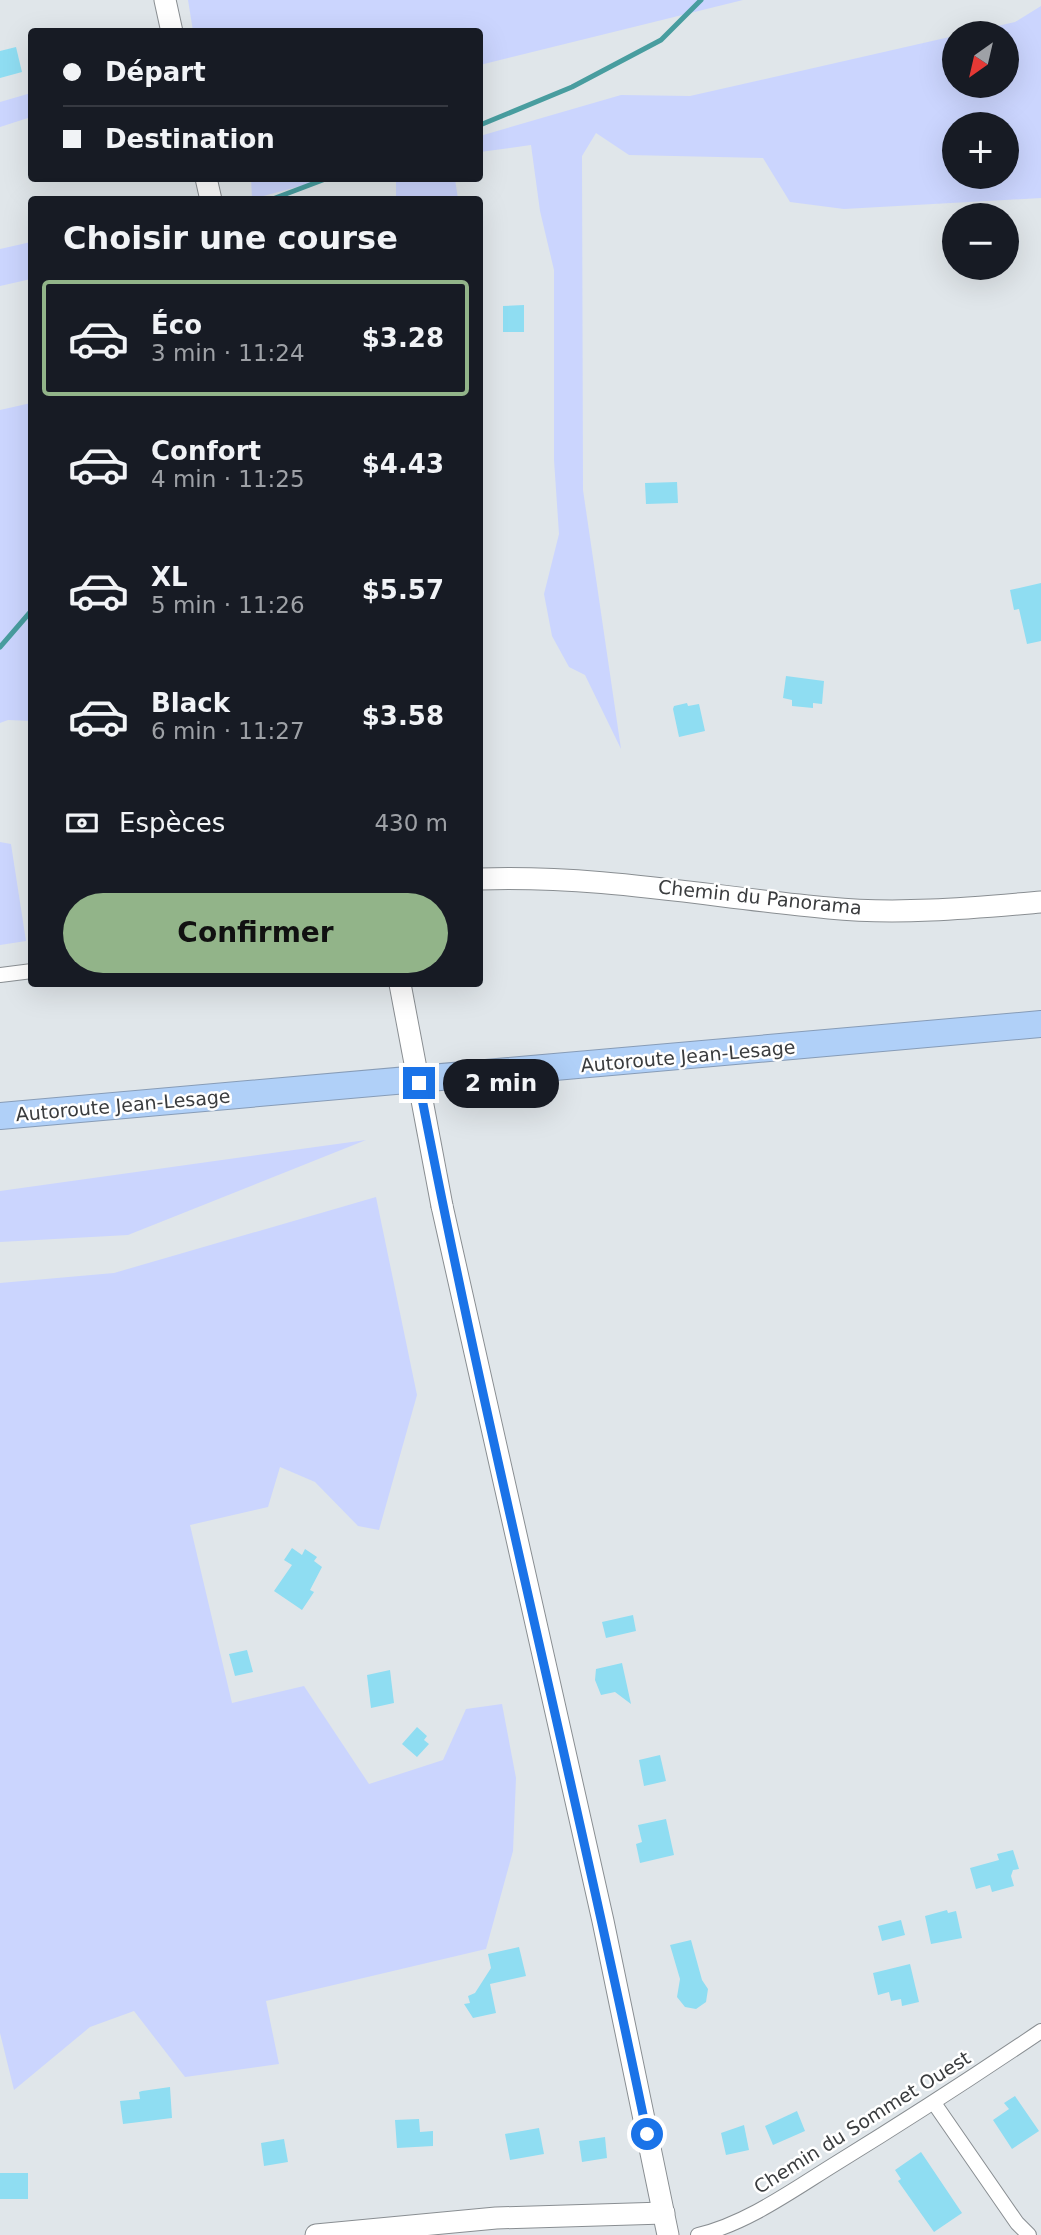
<!DOCTYPE html>
<html lang="fr">
<meta charset="utf-8">
<style>
:root{--surface:#171b24;--page:#242831;--text:#f1f3f6;--muted:#9ea1a6;--line:#363941;--accent:#92b489}
body{margin:0;font-family:"DejaVu Sans",sans-serif;background:var(--page);color:var(--text);height:100vh;display:flex;flex-direction:column;font-size:26px;white-space:nowrap}
*{box-sizing:border-box;margin:0}
p{font-size:23px;color:var(--muted)}
.icon{flex:none;width:38px;height:38px;fill:none;stroke:currentColor;stroke-width:2;stroke-linecap:round;stroke-linejoin:round}
.map{position:relative;flex:1;overflow:hidden}
.drawer{position:absolute;left:28px;top:196px;width:455px;height:791px;display:flex;flex-direction:column;background:var(--surface);border-radius:7px;box-shadow:0 7px 28px #0002}
.drawer>*{flex:none}
.guide{position:absolute;left:28px;top:28px;width:455px;height:154px;border-radius:7px;box-shadow:0 7px 28px #0002;display:grid;align-content:center;height:154px;padding:0 35px;background:var(--surface)}
.needle{width:46px;rotate:214deg}
.controls{position:absolute;left:942px;top:21px;display:grid;gap:14px}
.controls a{display:grid;place-items:center;width:77px;height:77px;border-radius:50%;background:var(--surface);box-shadow:0 7px 28px #0002;font-size:35px}
.end{position:absolute;width:32px;height:32px;margin:-16px;border:9px solid #1a73e8;background:#fff;box-shadow:0 0 0 4px #fff}
.from{border-radius:50%}
.bubble{position:absolute;height:49px;border-radius:24px;background:var(--surface);box-shadow:0 7px 28px #0002;font-size:23px;font-weight:600;line-height:49px;text-align:center}
.guide b{display:flex;align-items:center;gap:24px;height:66px;font-size:26px}
.guide b+b{border-top:2px solid var(--line)}
.guide i{width:18px;height:18px;background:var(--text)}
ul{padding:0;list-style:none}
li{display:flex;align-items:center;gap:21px;height:116px;margin:0 14px 10px;padding:0 21px;border:4px solid transparent;border-radius:7px}
li div{flex:1}
li b{display:block;font-size:26px}
li em{font-style:normal;font-weight:600}
li.active{border-color:var(--accent)}
li>.icon{width:63px;height:63px;stroke-width:1.5}
h2{padding:0 35px;font-size:32px;line-height:84px}
.pay{display:flex;align-items:center;gap:18px;height:77px;padding:0 35px;font-size:26px}
.pay p{margin-inline-start:auto}
.cta{display:flex;gap:14px;margin-top:auto;padding:14px 35px}
.cta a{flex:1;height:80px;border-radius:42px;background:var(--accent);color:#111;font-size:28px;font-weight:600;line-height:80px;text-align:center}
.map>svg:first-child{display:block}
.green{fill:#cbd5fe;fill-rule:evenodd}
.lines{fill:none;stroke-linecap:round;stroke-linejoin:round}
.stream{stroke:#489d9f;stroke-width:5}
.building{fill:#8fddf2}
.street-casing{stroke:#898e92;stroke-width:16}
.secondary-casing{stroke:#898e92;stroke-width:23}
.highway-casing{stroke:#879cb7;stroke-width:28}
.street{stroke:#fff;stroke-width:14}
.secondary{stroke:#fff;stroke-width:21}
.highway{stroke:#b0d0f8;stroke-width:26}
.secondary-bridge-casing{stroke:#898e92;stroke-width:23;stroke-linecap:butt}
.secondary-bridge{stroke:#fff;stroke-width:21}
.route{stroke:#1a73e8;stroke-width:9}
.labels{text-anchor:middle;stroke-width:5;stroke-linejoin:round;paint-order:stroke}
.street-label{font-size:19px;fill:#3a3c3e;stroke:#fff}
</style>
<div class="map">
<svg width="1041" height="2235" viewBox="0 0 1041 2235">
<rect width="100%" height="100%" fill="#e0e6ea"/>
<!-- green -->
<g class="green">
<polygon points="188,0 743,0 480,65 480,32 193,31"/>
<path d="M1041 6V198L844 209 790 202 763 158 629 155 596 133 582 156 583 490 621 749 585 675 569 667 552 636 544 594 559 534 554 460V270L540 211 531 145 480 152V136L621 95 690 96 954 36V86H1006V33H967L1015 22ZM954 124H1006V177H954Z"/>
<polygon points="31,93 31,117 0,127 0,102"/>
<polygon points="251,178 327,178 327,179 252,199"/>
<polygon points="396,179 455,179 458,199 396,199"/>
<polygon points="31,242 31,279 0,286 0,249"/>
<polygon points="31,403 31,721 8,720 0,723 0,410"/>
<polygon points="0,842 11,844 26,941 0,945"/>
<polygon points="366,1140 128,1235 0,1242 0,1191"/>
<polygon points="376,1197 417,1395 379,1530 358,1526 315,1482 280,1467 268,1507 190,1525 232,1703 304,1686 369,1784 443,1760 466,1709 502,1704 516,1778 513,1851 486,1949 266,2001 279,2064 185,2077 134,2011 90,2027 14,2090 0,2033 0,1283 114,1273"/>
</g>
<g class="lines">
<!-- stream -->
<g class="stream">
<polyline points="480,125 572,87 661,40 701,0"/>
<polyline points="270,200 328,178"/>
<polyline points="0,647 32,610"/>
</g>
</g>
<!-- building -->
<g class="building">
<polygon points="16,47 22,72 0,78 0,51"/>
<polygon points="524,305 524,332 503,332 503,306"/>
<polygon points="677,482 678,503 646,504 645,483"/>
<polygon points="1041,583 1041,641 1027,644 1019,609 1014,610 1010,590"/>
<polygon points="786,676 824,681 822,704 813,703 813,708 792,706 792,700 783,698"/>
<polygon points="687,703 688,706 699,704 705,731 679,737 673,709 674,706"/>
<polygon points="292,1548 302,1555 305,1549 317,1557 314,1561 322,1567 310,1590 314,1592 302,1610 274,1591 292,1565 284,1560"/>
<polygon points="633,1615 636,1631 606,1638 602,1622"/>
<polygon points="247,1650 253,1672 235,1676 229,1654"/>
<polygon points="622,1663 631,1704 615,1692 601,1695 595,1680 596,1669"/>
<polygon points="390,1670 394,1703 371,1708 367,1675"/>
<polygon points="417,1727 427,1736 424,1740 429,1744 417,1757 402,1744"/>
<polygon points="660,1755 666,1781 644,1786 639,1760"/>
<polygon points="666,1819 674,1855 640,1863 636,1844 642,1842 638,1825"/>
<polygon points="1013,1850 1019,1869 1013,1870 1011,1876 1014,1886 992,1892 990,1885 976,1889 970,1868 999,1860 997,1854"/>
<polygon points="947,1910 948,1913 956,1911 962,1938 931,1944 925,1916"/>
<polygon points="901,1920 905,1935 882,1941 878,1926"/>
<polygon points="691,1940 702,1980 708,1989 706,2002 696,2009 685,2007 677,1997 680,1979 670,1945"/>
<polygon points="519,1947 526,1976 490,1984 496,2013 473,2018 464,2004 470,2003 468,1996 475,1993 491,1968 488,1954"/>
<polygon points="910,1964 919,2002 902,2006 901,1999 891,2001 889,1992 878,1995 873,1973"/>
<polygon points="170,2087 172,2118 123,2124 120,2101 140,2099 139,2092 142,2091"/>
<polygon points="1015,2096 1039,2131 1012,2149 993,2120 1009,2109 1004,2103"/>
<polygon points="797,2111 805,2131 773,2145 765,2126"/>
<polygon points="419,2119 420,2132 433,2131 433,2146 397,2148 395,2120"/>
<polygon points="744,2125 749,2150 726,2155 721,2133"/>
<polygon points="539,2128 544,2154 510,2160 505,2134"/>
<polygon points="605,2137 607,2158 582,2162 579,2141"/>
<polygon points="284,2139 288,2162 264,2166 261,2143"/>
<polygon points="921,2152 962,2213 934,2232 898,2181 901,2179 895,2170"/>
<rect x="0" y="2173" width="28" height="26"/>
</g>
<g class="lines">
<defs>
<g id="street">
<polyline points="0,975 32,971"/>
<polyline points="934,2103 1017,2223 1029,2235"/>
<path d="M698 2235C746 2224 793 2190 835 2164 905 2121 973 2077 1041 2031"/>
</g>
<g id="secondary">
<polyline points="165,0 172,32"/>
<polyline points="206,178 211,200"/>
<path d="M480 879C600 875 710 897 829 908 898 915 972 908 1041 902"/>
<polyline points="442,1206 603,1921 668,2235"/>
<polyline points="316,2235 496,2218 664,2213"/>
</g>
<polyline id="highway" points="0,1116 1041,1024"/>
</defs>
<!-- street casing -->
<use href="#street" class="street-casing"/>
<!-- secondary casing -->
<use href="#secondary" class="secondary-casing"/>
<!-- highway casing -->
<use href="#highway" class="highway-casing"/>
<!-- street -->
<use href="#street" class="street"/>
<!-- secondary -->
<use href="#secondary" class="secondary"/>
<!-- highway -->
<use href="#highway" class="highway"/>
<defs>
<polyline id="secondary-bridge" points="400,984 442,1206"/>
</defs>
<!-- secondary-bridge casing -->
<use href="#secondary-bridge" class="secondary-bridge-casing"/>
<!-- secondary-bridge -->
<use href="#secondary-bridge" class="secondary-bridge"/>
</g>
<g class="lines">
<!-- route -->
<path class="route" d="M419 1083C486 1435 575 1782 647 2134"/>
</g>
<g class="labels">
<!-- street labels -->
<g class="street-label">
<text transform="translate(760 897) rotate(6)" y="7">Chemin du Panorama</text>
<text transform="translate(688 1056) rotate(-5)" y="7">Autoroute Jean-Lesage</text>
<text transform="translate(123 1105) rotate(-5)" y="7">Autoroute Jean-Lesage</text>
<text transform="translate(862 2122) rotate(-32)" y="7">Chemin du Sommet Ouest</text>
</g>
</g>
</svg>
<div class="controls">
<a><svg class="needle" viewBox="-14 -14 28 28"><path d="M0-13l5 13h-10z" fill="#e53935"/><path d="M0 13l5-13h-10z" fill="#9ea1a6"/></svg></a>
<a>+</a>
<a>−</a>
</div>
<i class="end from" style="left:647px;top:2134px"></i>
<i class="end" style="left:419px;top:1083px"></i>
<div class="bubble" style="left:443px;top:1059px;width:116px">2 min</div>
<div class="guide">
<b><i class="from"></i>Départ</b>
<b><i></i>Destination</b>
</div>
<section class="drawer">
<h2>Choisir une course</h2>
<ul>
<li class="active"><svg class="icon" aria-label="car" viewBox="0 0 24 24"><path d="M5 17H2v-5l4-1 3-4h7l3 4 3 1v5h-3M9 17h6M6 11h13"/><circle cx="7" cy="17" r="2"/><circle cx="17" cy="17" r="2"/></svg><div><b>Éco</b><p>3 min · 11:24</p></div><em>$3.28</em></li>
<li><svg class="icon" aria-label="car" viewBox="0 0 24 24"><path d="M5 17H2v-5l4-1 3-4h7l3 4 3 1v5h-3M9 17h6M6 11h13"/><circle cx="7" cy="17" r="2"/><circle cx="17" cy="17" r="2"/></svg><div><b>Confort</b><p>4 min · 11:25</p></div><em>$4.43</em></li>
<li><svg class="icon" aria-label="car" viewBox="0 0 24 24"><path d="M5 17H2v-5l4-1 3-4h7l3 4 3 1v5h-3M9 17h6M6 11h13"/><circle cx="7" cy="17" r="2"/><circle cx="17" cy="17" r="2"/></svg><div><b>XL</b><p>5 min · 11:26</p></div><em>$5.57</em></li>
<li><svg class="icon" aria-label="car" viewBox="0 0 24 24"><path d="M5 17H2v-5l4-1 3-4h7l3 4 3 1v5h-3M9 17h6M6 11h13"/><circle cx="7" cy="17" r="2"/><circle cx="17" cy="17" r="2"/></svg><div><b>Black</b><p>6 min · 11:27</p></div><em>$3.58</em></li>
</ul>
<div class="pay"><svg class="icon" aria-label="cash" viewBox="0 0 24 24"><path d="M3 7h18v10H3z"/><circle cx="12" cy="12" r="2"/></svg>Espèces<p>430 m</p></div>
<div class="cta"><a>Confirmer</a></div>
</section>
</div>
